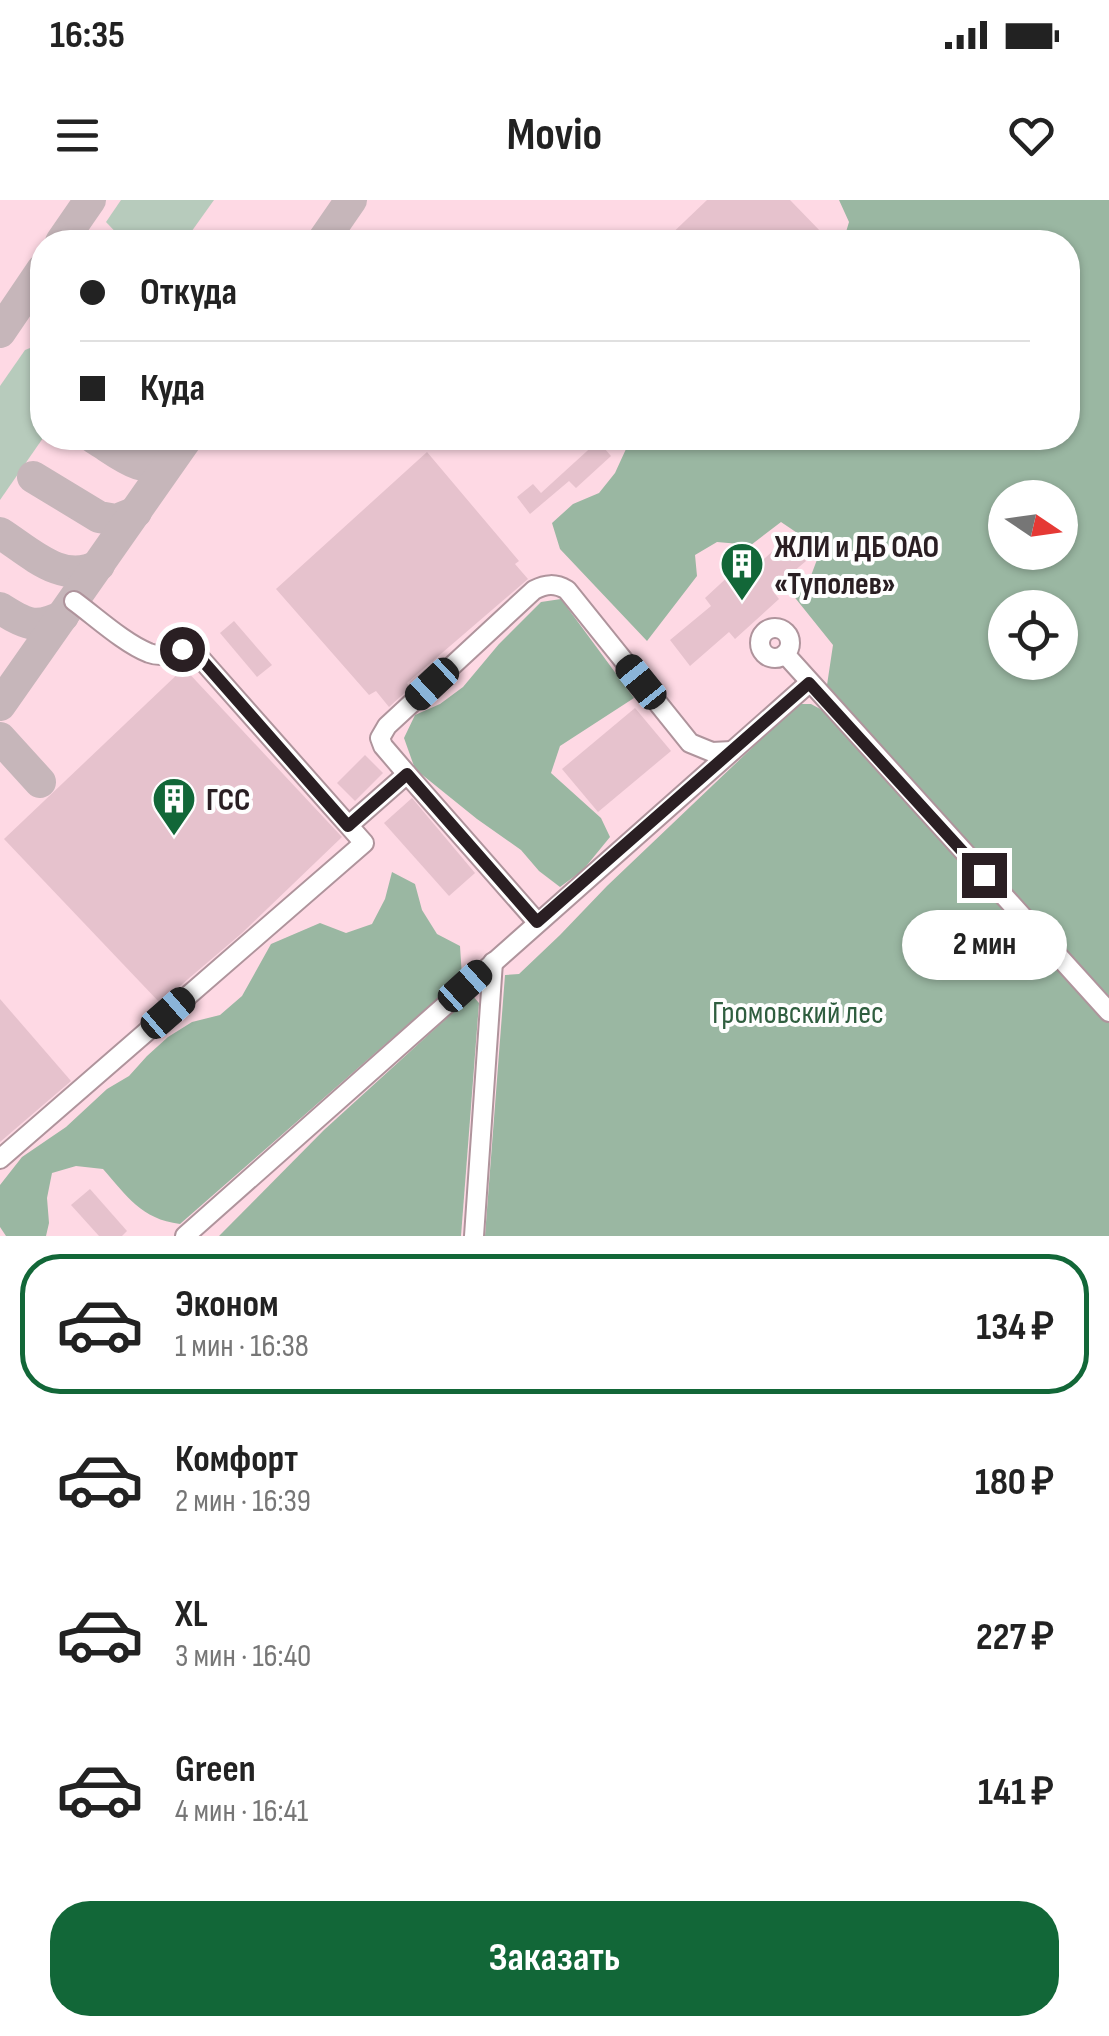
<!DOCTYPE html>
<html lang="ru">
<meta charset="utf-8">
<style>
:root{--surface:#fff;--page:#f2f2f2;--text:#222;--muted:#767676;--line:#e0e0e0;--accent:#126738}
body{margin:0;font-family:"Sofia Sans Condensed",sans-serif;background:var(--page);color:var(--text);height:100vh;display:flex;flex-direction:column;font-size:38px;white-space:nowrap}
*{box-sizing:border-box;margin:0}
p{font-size:32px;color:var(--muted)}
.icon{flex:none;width:55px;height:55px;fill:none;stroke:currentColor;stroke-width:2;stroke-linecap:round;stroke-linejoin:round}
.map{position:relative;height:1036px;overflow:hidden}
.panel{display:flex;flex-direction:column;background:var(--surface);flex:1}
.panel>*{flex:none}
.guide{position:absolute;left:30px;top:30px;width:1050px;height:220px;border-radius:40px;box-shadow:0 2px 8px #0004;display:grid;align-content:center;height:220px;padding:0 50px;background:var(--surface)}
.needle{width:65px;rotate:103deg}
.tools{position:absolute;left:988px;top:280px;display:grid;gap:20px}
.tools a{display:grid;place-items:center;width:90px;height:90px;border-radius:50%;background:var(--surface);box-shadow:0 2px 8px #0004;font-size:50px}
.end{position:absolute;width:45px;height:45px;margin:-22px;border:12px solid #2a1f23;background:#fff;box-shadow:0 0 0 5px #fff}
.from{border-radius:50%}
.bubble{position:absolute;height:70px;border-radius:35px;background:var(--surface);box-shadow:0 2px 8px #0004;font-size:32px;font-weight:700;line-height:70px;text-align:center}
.car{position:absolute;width:30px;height:60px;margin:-30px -15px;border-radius:12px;box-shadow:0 0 8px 2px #0007;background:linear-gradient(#222 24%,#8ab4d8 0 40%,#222 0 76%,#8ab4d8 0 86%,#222 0)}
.guide b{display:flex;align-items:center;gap:35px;height:95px;font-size:38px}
.guide b+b{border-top:2px solid var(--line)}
.guide i{width:25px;height:25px;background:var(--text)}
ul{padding:18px 0 0;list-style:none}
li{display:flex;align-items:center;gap:30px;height:140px;margin:0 20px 15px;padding:0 30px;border:5px solid transparent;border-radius:40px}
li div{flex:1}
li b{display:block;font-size:38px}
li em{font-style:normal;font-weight:700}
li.selected{border-color:var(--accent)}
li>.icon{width:90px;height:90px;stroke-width:1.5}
.action{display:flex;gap:20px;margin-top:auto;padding:20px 50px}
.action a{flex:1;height:115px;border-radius:40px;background:var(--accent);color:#fff;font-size:40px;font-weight:700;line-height:115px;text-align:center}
.status{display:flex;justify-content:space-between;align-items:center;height:70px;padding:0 50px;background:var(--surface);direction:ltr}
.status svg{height:28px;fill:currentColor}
header{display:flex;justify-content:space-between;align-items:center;height:130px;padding:0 50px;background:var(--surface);font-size:45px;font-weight:700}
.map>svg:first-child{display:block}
.built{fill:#fed9e4;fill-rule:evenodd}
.green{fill:#b7cbbc}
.forest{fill:#9ab7a2;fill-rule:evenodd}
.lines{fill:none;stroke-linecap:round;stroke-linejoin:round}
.taxiway{stroke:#c6b6ba;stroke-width:32}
.building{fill:#e6c2cd}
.minor-casing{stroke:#af949c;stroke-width:22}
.minor{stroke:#fff;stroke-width:18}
.route{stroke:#2a1f23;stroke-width:12}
.labels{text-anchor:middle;stroke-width:8;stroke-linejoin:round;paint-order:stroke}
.poi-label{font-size:32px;font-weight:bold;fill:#2a1f23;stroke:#fefefe;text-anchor:start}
.park-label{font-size:32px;fill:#2f5e3f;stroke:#fefefe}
</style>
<div class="status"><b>16:35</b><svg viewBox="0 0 49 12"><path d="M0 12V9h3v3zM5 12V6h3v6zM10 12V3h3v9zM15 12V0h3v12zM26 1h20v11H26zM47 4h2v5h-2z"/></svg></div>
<header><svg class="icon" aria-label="menu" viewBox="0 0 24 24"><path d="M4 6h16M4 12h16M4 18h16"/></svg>Movio<svg class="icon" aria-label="heart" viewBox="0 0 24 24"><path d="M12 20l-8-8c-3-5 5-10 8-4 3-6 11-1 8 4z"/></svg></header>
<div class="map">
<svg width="1109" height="1036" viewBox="0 0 1109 1036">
<rect width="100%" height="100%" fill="#feecf1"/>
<!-- built -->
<path class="built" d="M0 0H1109V1036H0ZM42 42H1068V238H42ZM1005 298H1060V352H1005ZM1005 408H1060V462H1005Z"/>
<!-- green -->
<g class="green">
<polygon points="121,0 214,0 184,42 125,42 106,22"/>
<polygon points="40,144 42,144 43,238 0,300 0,186 25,150"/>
</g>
<!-- forest -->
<g class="forest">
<path d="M839 0H1109V801L827 485 833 445 792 394 809 381 821 349 781 322 751 345 717 342 695 355 697 376 647 441 560 349 552 323 573 304 599 293 615 273 626 249 623 238H1068V42H843L849 22ZM1005 298H1060V352H1005ZM1005 408H1060V462H1005Z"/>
<polygon points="561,399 634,498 560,546 551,573 601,618 610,637 583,670 560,687 539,671 521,650 477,619 415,569 404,538 415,515 440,504 463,487 499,444 541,402"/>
<polygon points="798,504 811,504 824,511 1109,822 1109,1036 485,1036 505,775 519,774 560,735 607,686"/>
<path d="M392 672 415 684 422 710 437 734 460 746 462 777 180 1024C141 1019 127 996 103 969L76 966 52 973 47 998 49 1023 46 1036H6L0 1027V985L22 957 66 927 107 889 129 876 147 856 168 837 192 822 220 815 242 796 271 744 320 723 346 733 372 724 385 699Z"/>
<polygon points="472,795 479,803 461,1036 219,1036 324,930"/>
</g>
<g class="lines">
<!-- taxiway -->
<g class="taxiway">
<polyline points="61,42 90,0"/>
<polyline points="322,42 351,0"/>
<polyline points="0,132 42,70"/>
<path d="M94 238C118 252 143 277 170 261"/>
<polyline points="33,277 99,317 116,320 136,312"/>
<path d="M0 333C30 352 63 386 99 365"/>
<path d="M0 408C25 424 35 430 63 416"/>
<polyline points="0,505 187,238"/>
<polyline points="0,538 40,582"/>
</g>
</g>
<!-- building -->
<g class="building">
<polygon points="707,0 790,0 825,36 818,42 663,42"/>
<polygon points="598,241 611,256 576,288 569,281 530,314 517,297 533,284 541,293"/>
<polygon points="427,252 519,361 515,364 528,379 407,483 410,488 389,507 376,491 369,495 276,389"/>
<polygon points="785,340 806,361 772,390 779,399 735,439 729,432 690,466 670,440 711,406 705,398 746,360 753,369"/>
<polygon points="234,421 272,465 257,477 220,433"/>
<polygon points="184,468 342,637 242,733 160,803 4,639"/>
<polygon points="635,508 671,551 598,612 562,569"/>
<polygon points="365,555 383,573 355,601 337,583"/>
<polygon points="412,598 475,673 449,696 384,623"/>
<polygon points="0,799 71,881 0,942"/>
<polygon points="90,989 127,1031 122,1036 99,1036 71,1005"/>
</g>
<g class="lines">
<defs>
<g id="minor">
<circle cx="775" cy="443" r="15"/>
<polyline points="785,454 1109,812"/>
<polyline points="349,625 407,574"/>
<path d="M537 722 407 574 383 546 380 538 387 526 534 390C546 384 555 383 567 390L690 543 712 552 732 551"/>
<path d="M0 959 364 643 202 460C175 438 174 462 149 453 124 443 96 417 74 401"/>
<polyline points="185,1036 809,483"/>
<polyline points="474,1036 493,762"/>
</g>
</defs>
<!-- minor casing -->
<use href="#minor" class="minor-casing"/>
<!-- minor -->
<use href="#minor" class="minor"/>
</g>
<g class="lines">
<!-- route -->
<polyline class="route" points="182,449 192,452 202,460 348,626 407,574 537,722 809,483 984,675"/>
</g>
<!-- icons -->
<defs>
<symbol id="building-pin" viewBox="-11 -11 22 30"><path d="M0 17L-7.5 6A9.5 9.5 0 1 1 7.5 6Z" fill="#126738" stroke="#fefefe"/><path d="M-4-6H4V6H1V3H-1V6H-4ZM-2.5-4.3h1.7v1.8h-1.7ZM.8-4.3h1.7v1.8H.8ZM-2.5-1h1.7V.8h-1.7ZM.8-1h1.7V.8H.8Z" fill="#fff"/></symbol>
</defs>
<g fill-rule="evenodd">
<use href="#building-pin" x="717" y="339" width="50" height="68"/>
<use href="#building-pin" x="149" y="574" width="50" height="68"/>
</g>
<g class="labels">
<!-- poi labels -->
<g class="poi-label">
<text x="774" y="357">ЖЛИ и ДБ ОАО<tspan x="774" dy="37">«Туполев»</tspan></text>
<text x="206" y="610">ГСС</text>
</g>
<!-- park labels -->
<g class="park-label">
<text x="798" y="823">Громовский лес</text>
</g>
</g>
</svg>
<div class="tools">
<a><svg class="needle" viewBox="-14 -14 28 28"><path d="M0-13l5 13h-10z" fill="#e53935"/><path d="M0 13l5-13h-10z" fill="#767676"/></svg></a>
<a><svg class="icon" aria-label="locate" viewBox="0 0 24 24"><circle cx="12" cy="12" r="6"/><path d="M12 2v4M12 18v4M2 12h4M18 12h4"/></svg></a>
</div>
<i class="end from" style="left:182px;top:449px"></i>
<i class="end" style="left:984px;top:675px"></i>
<div class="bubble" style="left:902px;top:710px;width:165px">2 мин</div>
<i class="car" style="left:641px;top:482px;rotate:321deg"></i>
<i class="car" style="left:432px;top:484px;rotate:227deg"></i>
<i class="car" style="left:465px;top:786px;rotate:48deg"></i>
<i class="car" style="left:168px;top:813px;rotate:49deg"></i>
<div class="guide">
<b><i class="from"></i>Откуда</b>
<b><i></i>Куда</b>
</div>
</div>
<section class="panel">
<ul>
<li class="selected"><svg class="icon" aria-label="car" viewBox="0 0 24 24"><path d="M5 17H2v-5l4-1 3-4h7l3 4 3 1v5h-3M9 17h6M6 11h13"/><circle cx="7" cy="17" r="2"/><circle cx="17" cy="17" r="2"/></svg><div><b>Эконом</b><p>1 мин · 16:38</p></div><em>134 ₽</em></li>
<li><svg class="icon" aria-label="car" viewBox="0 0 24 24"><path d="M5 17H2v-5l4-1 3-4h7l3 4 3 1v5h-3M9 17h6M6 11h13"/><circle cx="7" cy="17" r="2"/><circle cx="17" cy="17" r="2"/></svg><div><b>Комфорт</b><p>2 мин · 16:39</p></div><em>180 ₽</em></li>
<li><svg class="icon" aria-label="car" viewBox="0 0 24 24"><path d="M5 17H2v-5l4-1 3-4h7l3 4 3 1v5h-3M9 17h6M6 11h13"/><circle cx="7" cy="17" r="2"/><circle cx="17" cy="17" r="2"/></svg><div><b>XL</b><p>3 мин · 16:40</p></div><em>227 ₽</em></li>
<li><svg class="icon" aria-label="car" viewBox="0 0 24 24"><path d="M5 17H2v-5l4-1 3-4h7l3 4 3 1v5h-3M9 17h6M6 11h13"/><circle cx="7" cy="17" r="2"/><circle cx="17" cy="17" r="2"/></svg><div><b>Green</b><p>4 мин · 16:41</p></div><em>141 ₽</em></li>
</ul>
<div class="action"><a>Заказать</a></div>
</section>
